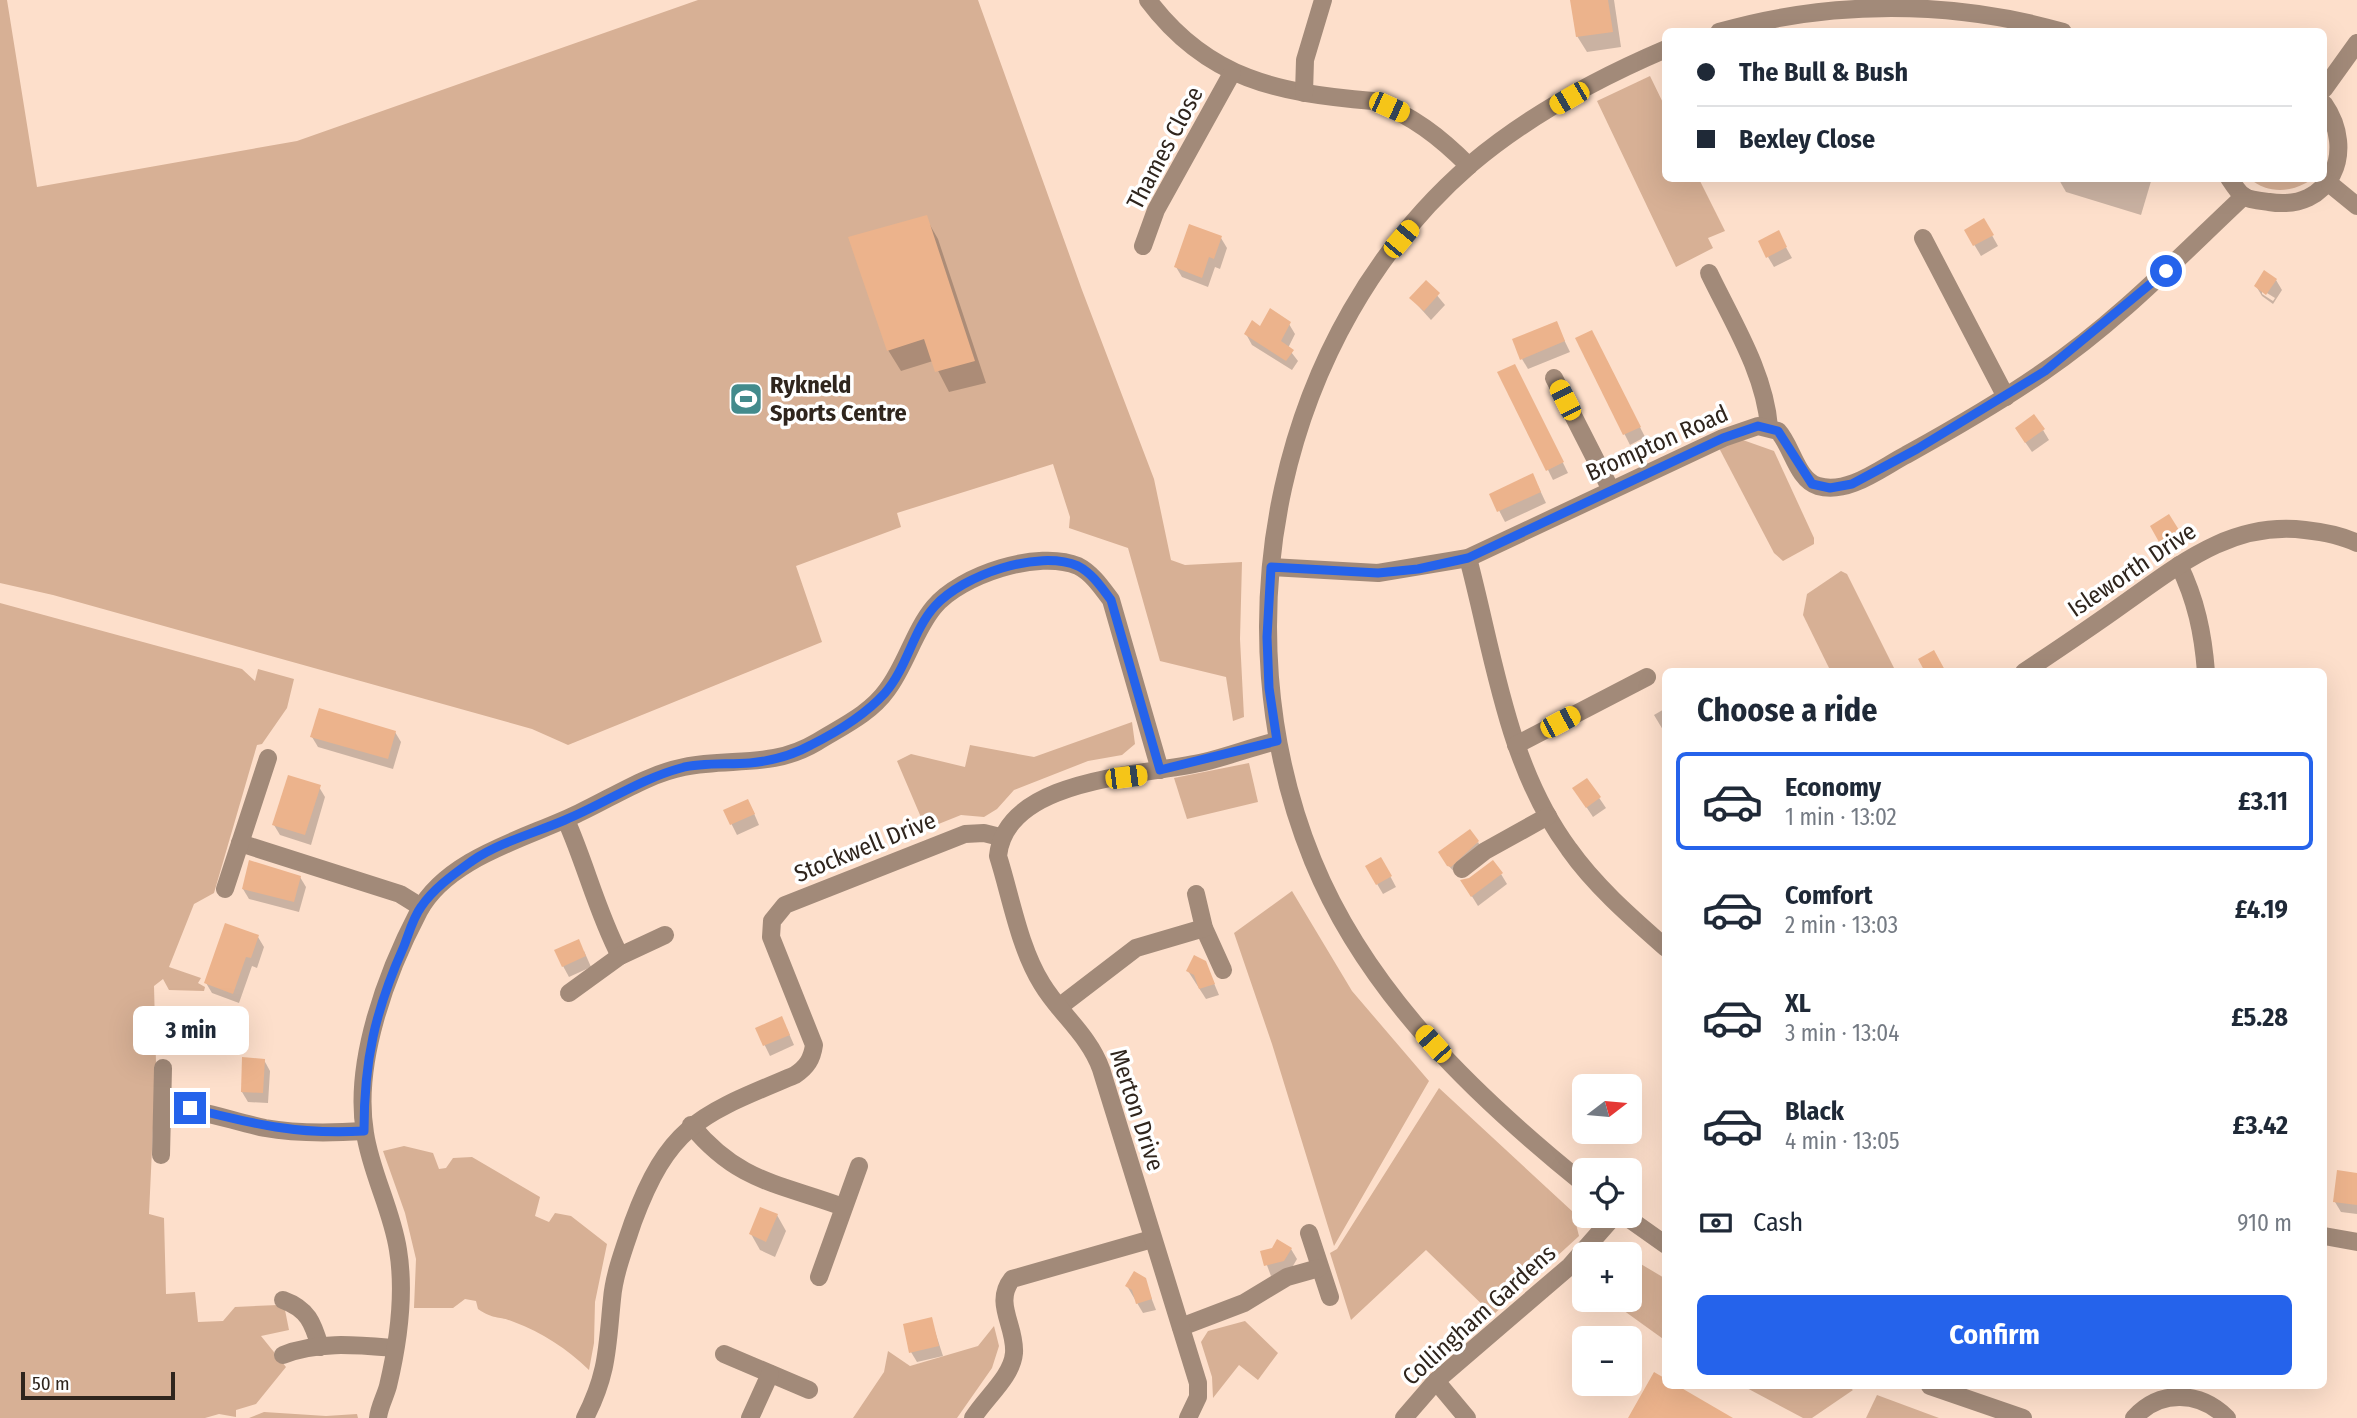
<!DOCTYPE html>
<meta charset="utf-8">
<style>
:root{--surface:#fff;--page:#f2f2f3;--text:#1f2937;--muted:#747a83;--line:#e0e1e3;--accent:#2563eb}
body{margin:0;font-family:"Fira Sans Condensed",sans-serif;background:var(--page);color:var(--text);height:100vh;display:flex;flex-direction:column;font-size:26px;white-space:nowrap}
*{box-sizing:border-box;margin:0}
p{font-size:23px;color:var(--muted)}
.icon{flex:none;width:38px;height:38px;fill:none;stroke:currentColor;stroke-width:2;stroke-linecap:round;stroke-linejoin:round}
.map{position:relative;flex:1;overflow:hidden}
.sheet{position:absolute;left:1662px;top:668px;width:665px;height:721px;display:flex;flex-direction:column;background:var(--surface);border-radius:10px;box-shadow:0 7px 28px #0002}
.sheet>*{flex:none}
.guide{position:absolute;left:1662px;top:28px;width:665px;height:154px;border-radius:10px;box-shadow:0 7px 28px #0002;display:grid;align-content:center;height:154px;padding:0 35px;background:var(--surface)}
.needle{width:46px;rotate:74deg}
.tools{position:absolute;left:1572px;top:1074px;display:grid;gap:14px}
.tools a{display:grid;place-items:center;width:70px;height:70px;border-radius:10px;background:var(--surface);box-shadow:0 7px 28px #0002;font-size:35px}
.scale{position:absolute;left:21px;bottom:18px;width:154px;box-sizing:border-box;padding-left:7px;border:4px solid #2f251d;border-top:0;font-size:19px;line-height:24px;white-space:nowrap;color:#2f251d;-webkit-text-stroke:5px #fff;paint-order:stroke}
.end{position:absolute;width:32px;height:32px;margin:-16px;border:9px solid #2563eb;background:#fff;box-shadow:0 0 0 4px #fff}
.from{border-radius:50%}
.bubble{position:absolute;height:49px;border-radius:10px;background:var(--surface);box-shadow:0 7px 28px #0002;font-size:23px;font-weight:700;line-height:49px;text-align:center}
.car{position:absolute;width:21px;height:42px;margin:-21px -10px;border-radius:9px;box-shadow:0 0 5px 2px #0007;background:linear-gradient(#f5c518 24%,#345 0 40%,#f5c518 0 76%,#345 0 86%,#f5c518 0)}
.guide b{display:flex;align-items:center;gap:24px;height:66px;font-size:26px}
.guide b+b{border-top:2px solid var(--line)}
.guide i{width:18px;height:18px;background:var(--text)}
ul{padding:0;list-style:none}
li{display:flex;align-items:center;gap:21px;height:98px;margin:0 14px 10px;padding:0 21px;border:4px solid transparent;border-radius:10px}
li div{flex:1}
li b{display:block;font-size:26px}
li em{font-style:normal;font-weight:700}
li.current{border-color:var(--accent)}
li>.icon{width:63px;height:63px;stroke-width:1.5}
h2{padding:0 35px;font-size:32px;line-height:84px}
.pay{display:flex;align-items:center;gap:18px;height:77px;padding:0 35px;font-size:26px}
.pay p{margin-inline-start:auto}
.action{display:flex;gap:14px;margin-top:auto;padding:14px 35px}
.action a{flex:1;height:80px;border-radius:10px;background:var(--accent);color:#fff;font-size:28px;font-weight:700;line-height:80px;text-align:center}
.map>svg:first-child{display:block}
.green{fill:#d7b095}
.shadow{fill:#0003;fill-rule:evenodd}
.building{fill:#ecb38c}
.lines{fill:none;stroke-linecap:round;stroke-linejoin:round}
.minor{stroke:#a28a79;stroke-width:18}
.route{stroke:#2563eb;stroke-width:9}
.labels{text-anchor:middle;stroke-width:7;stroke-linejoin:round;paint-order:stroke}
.street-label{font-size:24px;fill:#2f251d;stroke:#fff}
.poi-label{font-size:24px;font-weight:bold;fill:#2f251d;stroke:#fff;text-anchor:start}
</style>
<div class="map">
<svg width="2357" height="1418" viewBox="0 0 2357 1418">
<rect width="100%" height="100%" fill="#fddfcb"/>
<!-- green -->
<g class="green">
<polygon points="0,0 7,0 37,187 297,141 698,0 978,0 1082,290 1154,479 1171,560 1185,565 1242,562 1240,639 1244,717 1233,721 1226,677 1160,661 1128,548 1069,528 1070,517 1053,464 897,513 901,527 796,566 822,642 568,745 532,729 53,595 0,583"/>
<polygon points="1650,76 1666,109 1666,178 1699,179 1725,231 1708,238 1713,248 1676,267 1597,101"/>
<path d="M2250 179H2312C2293 193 2268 194 2250 179Z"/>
<polygon points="1740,439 1774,451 1814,538 1814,544 1783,561 1774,553 1719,448"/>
<polygon points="1841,571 1847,574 1896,672 1831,672 1803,615 1807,594"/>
<polygon points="0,603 242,669 255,681 258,669 294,679 287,708 262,744 257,745 214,893 194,904 169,967 201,978 198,983 205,987 204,991 169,990 163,979 154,986 156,1063 149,1214 164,1218 166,1294 195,1292 198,1322 223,1321 235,1307 278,1305 285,1310 289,1330 261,1336 286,1367 256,1404 236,1410 236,1417 219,1414 205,1418 0,1418"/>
<polygon points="1132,722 1135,744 1122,755 1088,761 1014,790 997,809 984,817 961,815 926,829 897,761 911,754 965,767 970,745 1034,757"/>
<polygon points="1249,763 1258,802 1187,819 1174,778"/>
<polygon points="1292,891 1352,991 1429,1081 1334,1246 1272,1044 1234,933"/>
<polygon points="1439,1088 1573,1212 1579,1236 1493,1315 1426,1250 1351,1320 1330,1253 1337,1249"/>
<path d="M404 1146 433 1153 439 1169 446 1168 453 1158 472 1157 540 1197 535 1216 549 1222 555 1213 571 1216 607 1244 595 1302 594 1343 589 1370C566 1348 543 1333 514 1322 498 1315 496 1321 478 1309L476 1301 465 1299 453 1308H414L416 1259 405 1213 383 1151Z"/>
<polygon points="1629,1257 1666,1279 1666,1341 1609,1300 1629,1300"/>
<polygon points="1245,1321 1278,1353 1258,1380 1239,1365 1213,1398 1212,1377 1201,1342 1208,1331"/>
<polygon points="994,1326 999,1346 992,1368 957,1418 853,1418 884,1372 888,1351 910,1366 978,1346"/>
<polygon points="1743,1386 1847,1386 1853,1390 1812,1418 1803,1418"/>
<polygon points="1877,1395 1939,1418 1866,1418"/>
<polygon points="264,1412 326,1416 357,1414 358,1418 249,1418"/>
</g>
<!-- shadow -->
<g class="shadow">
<polygon points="1572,0 1614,0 1621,47 1587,52 1577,36"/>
<polygon points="2058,178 2152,178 2141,215 2066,192"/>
<polygon points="926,218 938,239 986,383 949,392 933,361 901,371 888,350"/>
<polygon points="1984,221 1998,246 1981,256 1966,231"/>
<polygon points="1778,233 1792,258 1774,267 1768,257"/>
<polygon points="1221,238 1227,248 1220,269 1215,267 1208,287 1182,277 1176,267"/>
<path d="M2276 280 2282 290 2273 304 2262 296 2256 286ZM2262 290 2275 298 2273 301 2262 294Z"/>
<polygon points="1426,282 1445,305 1431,320 1411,298"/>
<polygon points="1556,323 1570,352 1528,369 1522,359"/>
<polygon points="1289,324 1295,334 1288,348 1298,361 1292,370 1252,345 1246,334"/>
<polygon points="1577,339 1597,342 1645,437 1630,445"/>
<polygon points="1500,373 1520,376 1568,473 1553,480"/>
<polygon points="2043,430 2049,440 2032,452 2023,439"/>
<polygon points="1538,486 1546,503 1505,522 1491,495"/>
<polygon points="2168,516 2183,541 2167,551 2152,526"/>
<polygon points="1666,708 1666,735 1654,715"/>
<polygon points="395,732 401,742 393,769 318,747 312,737"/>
<polygon points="1587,780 1606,808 1593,817 1581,799"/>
<polygon points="319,787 325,797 311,845 280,835 274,825"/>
<polygon points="725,811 753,811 759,825 737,835"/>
<polygon points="1478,842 1484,853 1458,876 1446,863"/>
<polygon points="1381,859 1396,887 1383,894 1367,867"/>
<polygon points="1501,874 1507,884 1478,906 1468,890"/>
<polygon points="300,877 306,887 299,912 249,899 243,889"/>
<polygon points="258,937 264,947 257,968 252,966 239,1003 212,993 206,983"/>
<polygon points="584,951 591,967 569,977 563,966"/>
<polygon points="1205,962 1219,995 1206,999 1188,971"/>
<polygon points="757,1029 787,1029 794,1045 770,1056"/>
<polygon points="264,1060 270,1071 268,1103 248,1102 242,1092"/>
<polygon points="2357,1175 2357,1214 2341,1212 2335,1202"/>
<polygon points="777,1215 786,1231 775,1257 760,1250 751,1234"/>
<polygon points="1291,1249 1297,1259 1290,1271 1271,1276 1262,1252"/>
<polygon points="1144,1279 1156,1310 1143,1313 1127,1286"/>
<polygon points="931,1319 943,1356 917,1362 911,1352"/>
</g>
<!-- building -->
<g class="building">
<polygon points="1570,0 1608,0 1613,32 1576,37"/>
<polygon points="927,215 975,361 935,372 924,339 887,351 848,237"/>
<polygon points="1984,218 1994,235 1973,246 1964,230"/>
<polygon points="1189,224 1222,236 1214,259 1209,257 1202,278 1174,267"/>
<polygon points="1779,230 1787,247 1766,258 1758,241"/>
<polygon points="2264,270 2277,279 2266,295 2254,286"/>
<polygon points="1426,280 1440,293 1424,311 1409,298"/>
<polygon points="1270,308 1291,322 1281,341 1294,350 1286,361 1244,334 1252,320 1260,326"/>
<polygon points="1557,321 1565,341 1520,360 1512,339"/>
<polygon points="1592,330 1641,427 1623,435 1575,338"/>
<polygon points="1515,364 1564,462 1546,471 1497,372"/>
<polygon points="2034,414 2045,429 2025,443 2015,428"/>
<polygon points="1533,473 1541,492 1497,512 1489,494"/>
<polygon points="2169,514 2179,530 2159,542 2150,526"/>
<polygon points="1934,650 1946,672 1925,672 1918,659"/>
<polygon points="319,708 396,731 388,759 310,737"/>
<polygon points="288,775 321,785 305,835 272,825"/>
<polygon points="1587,778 1601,797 1586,808 1572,788"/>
<polygon points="748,799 755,814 730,825 723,810"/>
<polygon points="1470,829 1479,841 1451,867 1447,866 1438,852"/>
<polygon points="1381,857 1392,876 1376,885 1365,866"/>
<polygon points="249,860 301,876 294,902 242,889"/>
<polygon points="1493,860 1503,873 1471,897 1460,880 1469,878"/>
<polygon points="225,923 259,935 251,958 246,957 233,994 204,983"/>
<polygon points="579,939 586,956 562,967 554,950"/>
<polygon points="1194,955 1206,961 1215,984 1199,989 1194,975 1186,971"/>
<polygon points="782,1016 790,1035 763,1046 755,1028"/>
<polygon points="242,1057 265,1059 263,1093 241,1092"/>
<polygon points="2337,1170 2357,1173 2357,1205 2333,1202"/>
<polygon points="760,1207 778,1214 766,1242 749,1234"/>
<polygon points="1277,1239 1292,1248 1284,1261 1264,1266 1260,1251 1272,1248"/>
<polygon points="1134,1271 1146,1278 1152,1299 1136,1304 1132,1290 1125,1286"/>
<polygon points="932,1317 939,1346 909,1353 903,1324"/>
<polygon points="1654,1372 1666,1379 1666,1386 1678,1386 1733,1418 1628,1418"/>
</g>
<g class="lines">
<!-- minor -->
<g class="minor">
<path d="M1148 0C1208 80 1279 93 1373 101 1412 115 1440 137 1469 166"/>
<path d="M1719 32C1830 0 1953 0 2063 32"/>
<polyline points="2324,89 2357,43"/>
<polyline points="1304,93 1305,60 1323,0"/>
<path d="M2229 178C2233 184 2238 192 2243 196 2249 200 2261 201 2269 202 2331 212 2357 151 2324 104"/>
<polyline points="2330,184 2357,206"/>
<polyline points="1923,238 2006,397"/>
<polyline points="1143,246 1156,210 1232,73"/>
<path d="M1709 273C1732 321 1765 373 1769 427"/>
<polyline points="1554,378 1611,490"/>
<path d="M1468 558C1494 656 1507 765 1569 849 1595 886 1632 918 1666 948"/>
<path d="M2179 565C2196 600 2203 633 2206 672"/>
<path d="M1271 567 1378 573 1468 558 1723 438 1758 426 1778 431C1792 446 1797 480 1818 486 1848 495 1881 468 1906 455 1953 429 2000 402 2043 372 2117 322 2179 257 2244 196"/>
<path d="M2024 672C2057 650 2090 628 2122 605 2179 565 2231 521 2305 530 2323 532 2341 535 2357 543"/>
<polyline points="1516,745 1647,677"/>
<path d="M566 820C586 865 597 912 620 956"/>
<polyline points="240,843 400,894 421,907"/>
<polyline points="1462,869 1485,851 1548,816"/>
<polyline points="225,889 268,758"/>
<polyline points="1196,894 1204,928 1223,970"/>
<polyline points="569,993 620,956 665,935"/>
<polyline points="1059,1007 1136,948 1204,928"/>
<path d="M163 1107C199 1108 231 1121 265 1128 298 1134 332 1133 364 1131"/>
<path d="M691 1125C738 1182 778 1183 843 1207"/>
<polyline points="161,1155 163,1068"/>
<path d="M1584 1184C1475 1096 1367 993 1313 861 1217 626 1277 332 1471 164 1528 116 1598 78 1666 49"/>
<polyline points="1625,1216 1666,1245"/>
<polyline points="1309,1233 1330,1297"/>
<polyline points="2324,1236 2357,1242"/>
<polyline points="819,1277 859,1166"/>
<path d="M283 1300C308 1309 313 1323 320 1347"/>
<polyline points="1181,1327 1244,1303 1287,1277 1319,1268"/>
<polyline points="724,1354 809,1390"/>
<path d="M283 1355C317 1341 357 1345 394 1348"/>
<polyline points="1436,1381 1467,1418"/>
<polyline points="1930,1386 2023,1418"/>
<path d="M378 1418C379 1407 385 1397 388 1386 398 1344 405 1293 398 1250 392 1210 371 1173 365 1133 353 1062 387 972 419 911 448 857 528 838 579 813 613 797 648 774 684 767 731 757 772 769 817 742 841 727 870 714 887 690 906 665 914 631 934 607 960 575 1039 549 1078 566 1092 573 1102 588 1111 600L1160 770"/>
<path d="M585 1418C608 1373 607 1348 612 1299 614 1274 625 1246 633 1222 670 1122 703 1114 795 1075 807 1067 812 1059 814 1045L771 937 772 921 785 905 965 834 984 833 1000 837"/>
<polyline points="750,1418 770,1374"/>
<path d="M973 1418C985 1398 1012 1377 1014 1353 1016 1326 993 1303 1012 1279L1152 1239"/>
<path d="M1188 1418 1198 1397V1383L1101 1069C1089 1035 1060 1014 1042 984 1019 947 1011 897 998 856 1006 777 1144 776 1204 762 1229 756 1252 747 1277 741"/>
<polyline points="1404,1418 1436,1381 1570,1266 1614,1216"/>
<path d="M2134 1418C2160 1389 2200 1391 2227 1418"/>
</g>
</g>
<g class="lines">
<!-- route -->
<path class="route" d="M190 1108C253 1124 298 1135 364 1131 364 1060 375 1011 404 946 409 933 413 918 421 907 434 888 454 874 472 861 500 842 535 833 565 820 604 804 640 779 681 768 703 762 728 765 750 763 771 761 793 755 811 745 837 732 865 715 885 693 907 668 913 630 935 606 963 575 1038 549 1078 566 1092 573 1102 588 1111 600L1160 770 1277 741 1269 688 1267 637 1271 567 1378 573 1418 569 1468 558 1723 438 1758 426 1778 431 1812 484 1830 488 1852 484 1917 449 2045 371 2166 271"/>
</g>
<!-- icons -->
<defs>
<symbol id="stadium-square" viewBox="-11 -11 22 22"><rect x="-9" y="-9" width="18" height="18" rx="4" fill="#438b8c" stroke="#fff"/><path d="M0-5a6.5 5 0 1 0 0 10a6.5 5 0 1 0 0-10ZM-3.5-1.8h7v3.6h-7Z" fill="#fff"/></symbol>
</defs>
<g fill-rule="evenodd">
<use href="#stadium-square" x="727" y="380" width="38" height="38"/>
</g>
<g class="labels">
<!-- street labels -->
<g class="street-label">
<text transform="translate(1165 148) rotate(-62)" y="8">Thames Close</text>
<text transform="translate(1657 443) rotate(-24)" y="8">Brompton Road</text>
<text transform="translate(2132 570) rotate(-34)" y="8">Isleworth Drive</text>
<text transform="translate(865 847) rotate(-22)" y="8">Stockwell Drive</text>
<text transform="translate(1137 1110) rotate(72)" y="8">Merton Drive</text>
<text transform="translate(1479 1315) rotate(-42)" y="8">Collingham Gardens</text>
</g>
<!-- poi labels -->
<g class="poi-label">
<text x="770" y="393">Rykneld<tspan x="770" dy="28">Sports Centre</tspan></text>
</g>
</g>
</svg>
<div class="tools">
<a><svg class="needle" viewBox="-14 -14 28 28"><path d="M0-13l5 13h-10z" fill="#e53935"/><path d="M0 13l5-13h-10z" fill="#747a83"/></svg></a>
<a><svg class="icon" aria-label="locate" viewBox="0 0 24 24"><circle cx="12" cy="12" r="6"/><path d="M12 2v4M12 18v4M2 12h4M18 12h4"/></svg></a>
<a>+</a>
<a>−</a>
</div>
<div class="scale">50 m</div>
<i class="end from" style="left:2166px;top:271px"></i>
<i class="end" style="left:190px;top:1108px"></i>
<div class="bubble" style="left:133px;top:1006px;width:116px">3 min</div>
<i class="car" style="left:1569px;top:98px;rotate:240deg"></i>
<i class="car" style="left:1389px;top:107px;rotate:114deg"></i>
<i class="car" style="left:1401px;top:239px;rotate:40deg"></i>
<i class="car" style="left:1565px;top:400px;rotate:333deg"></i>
<i class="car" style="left:1560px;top:722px;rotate:62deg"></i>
<i class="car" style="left:1126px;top:777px;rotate:83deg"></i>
<i class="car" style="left:1433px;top:1044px;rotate:318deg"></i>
<div class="guide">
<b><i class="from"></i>The Bull &amp; Bush</b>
<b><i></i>Bexley Close</b>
</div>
<section class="sheet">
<h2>Choose a ride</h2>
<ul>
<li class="current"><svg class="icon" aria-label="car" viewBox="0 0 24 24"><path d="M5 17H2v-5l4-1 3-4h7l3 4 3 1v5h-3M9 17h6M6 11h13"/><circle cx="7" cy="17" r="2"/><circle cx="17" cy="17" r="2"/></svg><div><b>Economy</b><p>1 min · 13:02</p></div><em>£3.11</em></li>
<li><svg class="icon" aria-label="car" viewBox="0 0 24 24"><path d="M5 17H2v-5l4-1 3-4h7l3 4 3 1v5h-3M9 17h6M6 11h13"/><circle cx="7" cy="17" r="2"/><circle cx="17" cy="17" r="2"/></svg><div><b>Comfort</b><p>2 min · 13:03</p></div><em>£4.19</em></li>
<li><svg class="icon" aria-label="car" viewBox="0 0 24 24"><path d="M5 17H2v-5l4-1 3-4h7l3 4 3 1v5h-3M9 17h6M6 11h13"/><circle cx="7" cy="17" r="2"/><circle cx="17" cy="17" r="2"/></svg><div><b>XL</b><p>3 min · 13:04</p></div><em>£5.28</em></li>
<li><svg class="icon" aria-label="car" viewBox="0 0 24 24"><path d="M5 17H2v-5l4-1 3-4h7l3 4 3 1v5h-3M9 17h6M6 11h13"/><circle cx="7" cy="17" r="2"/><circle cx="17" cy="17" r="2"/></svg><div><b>Black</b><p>4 min · 13:05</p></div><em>£3.42</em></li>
</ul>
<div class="pay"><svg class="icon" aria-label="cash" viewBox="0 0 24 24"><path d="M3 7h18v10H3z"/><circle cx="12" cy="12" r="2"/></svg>Cash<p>910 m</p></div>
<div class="action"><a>Confirm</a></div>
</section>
</div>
